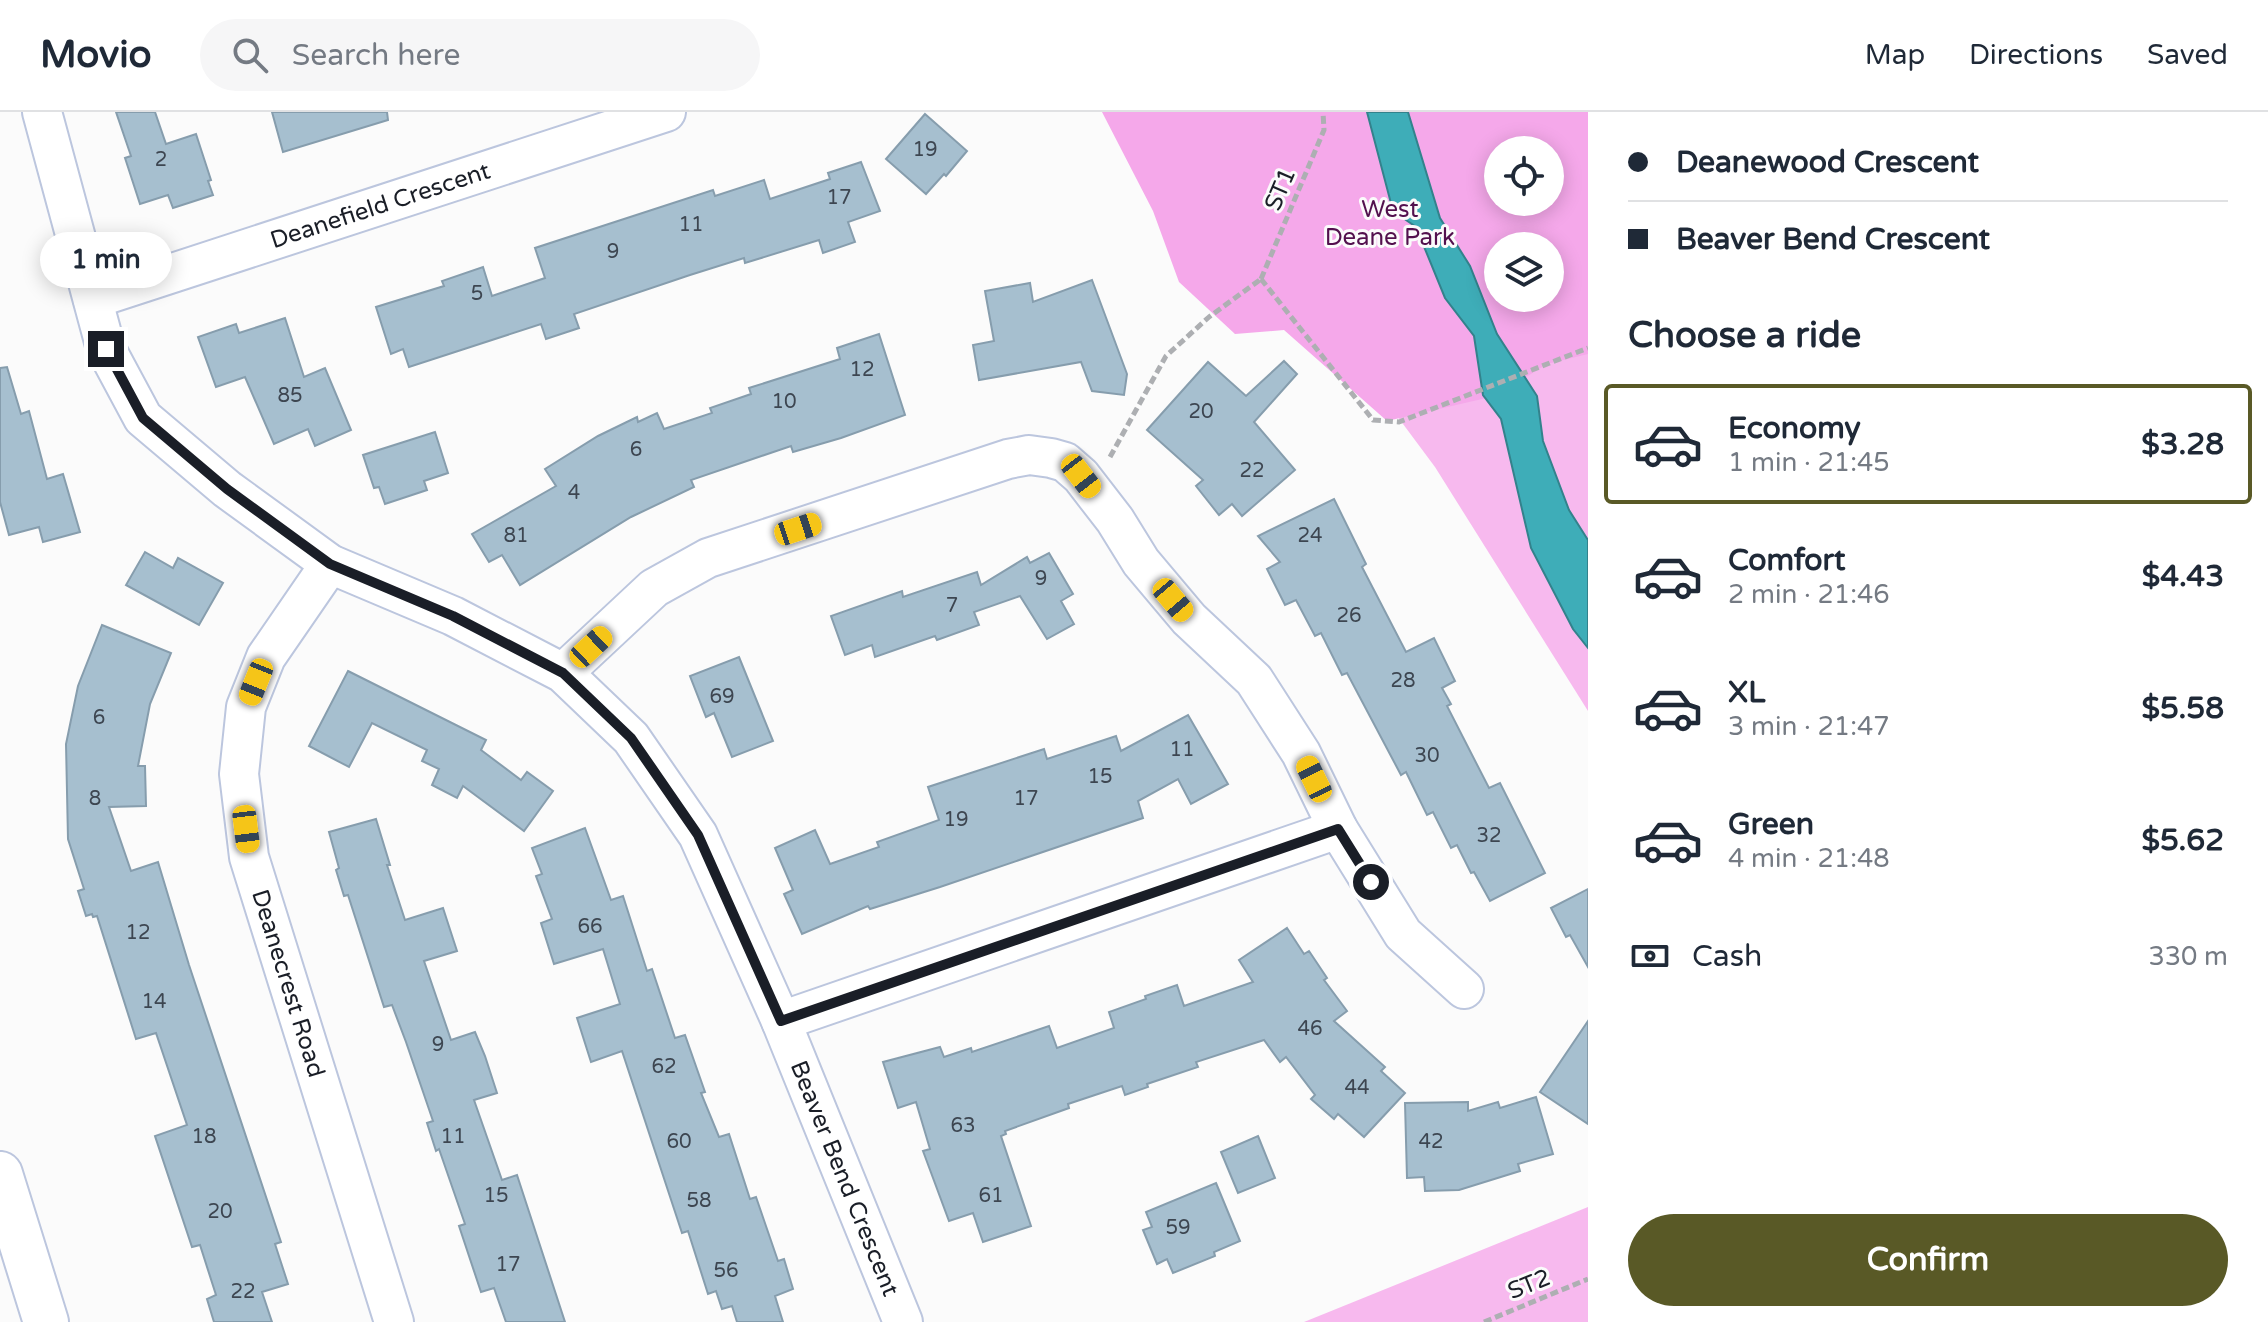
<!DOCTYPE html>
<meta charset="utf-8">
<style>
:root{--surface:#fff;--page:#f6f6f7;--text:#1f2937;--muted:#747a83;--line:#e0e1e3;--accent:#595926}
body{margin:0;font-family:"Varela Round",sans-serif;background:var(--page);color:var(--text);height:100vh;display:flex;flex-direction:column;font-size:30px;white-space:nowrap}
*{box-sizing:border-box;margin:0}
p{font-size:26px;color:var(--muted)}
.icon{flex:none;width:44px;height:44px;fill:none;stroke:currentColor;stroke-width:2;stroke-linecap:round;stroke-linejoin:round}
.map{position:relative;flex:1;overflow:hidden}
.drawer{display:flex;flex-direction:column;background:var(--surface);width:680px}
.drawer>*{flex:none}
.banner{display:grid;align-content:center;height:176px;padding:0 40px;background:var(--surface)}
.buttons{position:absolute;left:1484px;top:24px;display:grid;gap:16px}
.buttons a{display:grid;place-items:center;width:80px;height:80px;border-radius:50%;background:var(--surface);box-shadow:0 4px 20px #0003;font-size:40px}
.end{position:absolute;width:36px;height:36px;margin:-18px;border:10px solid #1a1e27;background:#fff;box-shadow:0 0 0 4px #fff}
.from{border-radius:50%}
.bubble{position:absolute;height:56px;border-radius:28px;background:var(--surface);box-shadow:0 4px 20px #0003;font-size:26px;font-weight:700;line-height:56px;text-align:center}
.car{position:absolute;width:24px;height:48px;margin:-24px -12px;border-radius:10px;box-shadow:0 0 6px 2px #0007;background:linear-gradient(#f5c518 24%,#345 0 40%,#f5c518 0 76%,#345 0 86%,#f5c518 0)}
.banner b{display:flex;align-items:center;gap:28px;height:76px;font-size:30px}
.banner b+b{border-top:2px solid var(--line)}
.banner i{width:20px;height:20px;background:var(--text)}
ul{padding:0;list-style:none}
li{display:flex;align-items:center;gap:24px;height:120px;margin:0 16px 12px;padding:0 24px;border:4px solid transparent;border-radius:8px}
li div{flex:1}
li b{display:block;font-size:30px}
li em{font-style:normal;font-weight:700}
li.current{border-color:var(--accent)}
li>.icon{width:72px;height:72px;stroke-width:1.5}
h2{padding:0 40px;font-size:36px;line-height:96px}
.pay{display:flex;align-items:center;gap:20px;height:88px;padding:0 40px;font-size:30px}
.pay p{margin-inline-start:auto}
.cta{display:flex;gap:16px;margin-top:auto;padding:16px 40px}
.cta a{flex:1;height:92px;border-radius:48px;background:var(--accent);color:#fff;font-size:32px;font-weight:700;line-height:92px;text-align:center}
header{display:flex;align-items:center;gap:48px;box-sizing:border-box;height:112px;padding:0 40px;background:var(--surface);border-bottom:2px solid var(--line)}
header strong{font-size:38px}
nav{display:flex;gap:44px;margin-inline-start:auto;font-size:28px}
.search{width:560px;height:72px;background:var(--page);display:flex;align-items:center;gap:20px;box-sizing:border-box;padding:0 28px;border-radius:44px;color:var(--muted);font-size:30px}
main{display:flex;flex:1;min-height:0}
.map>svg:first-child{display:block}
.green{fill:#f7b9ee;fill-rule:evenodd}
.forest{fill:#f5a8ea;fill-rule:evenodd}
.water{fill:#3eadb8;stroke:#33828c;stroke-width:2}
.building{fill:#a6bfcf;stroke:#869dad;stroke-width:2}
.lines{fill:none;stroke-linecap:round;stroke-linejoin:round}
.minor-casing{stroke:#bcc6de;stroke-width:42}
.secondary-casing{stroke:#bcc6de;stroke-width:48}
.path{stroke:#adafb2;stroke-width:5;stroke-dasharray:8 4;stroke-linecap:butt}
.minor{stroke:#fff;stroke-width:38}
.secondary{stroke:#fff;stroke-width:44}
.route{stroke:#1a1e27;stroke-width:10}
.labels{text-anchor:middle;stroke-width:6;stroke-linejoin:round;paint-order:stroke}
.number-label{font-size:20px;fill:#3d4651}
.street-label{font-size:24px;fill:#1a1e27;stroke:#fbfbfb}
.park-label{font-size:24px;fill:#53104e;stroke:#fbfbfb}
</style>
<header>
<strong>Movio</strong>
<div class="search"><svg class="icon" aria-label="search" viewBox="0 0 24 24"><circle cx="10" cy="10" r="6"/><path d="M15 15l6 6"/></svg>Search here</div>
<nav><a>Map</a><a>Directions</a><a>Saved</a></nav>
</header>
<main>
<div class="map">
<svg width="1588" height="1210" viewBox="0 0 1588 1210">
<rect width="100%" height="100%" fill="#fbfbfb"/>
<!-- green -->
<g class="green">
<path d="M1588 0V599L1435 355 1203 43ZM1498 38H1550V90H1498ZM1498 134H1550V186H1498Z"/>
<polygon points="1588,1095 1588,1210 1304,1210"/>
</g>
<!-- forest -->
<path class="forest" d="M1102 0H1588V242L1547 252 1495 284 1387 309 1284 218 1235 222 1179 170 1153 99ZM1498 38H1550V90H1498ZM1498 134H1550V186H1498Z"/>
<!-- water -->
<polygon class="water" points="1367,0 1408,0 1440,106 1470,154 1497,222 1537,284 1543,329 1569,398 1588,428 1588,536 1573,517 1531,436 1501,307 1483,283 1474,224 1445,186 1416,115 1393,99"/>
<!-- building -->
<g class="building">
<polygon points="116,0 155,0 166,32 196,22 211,68 208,69 213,83 173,96 168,83 140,92 125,46 131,44"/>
<polygon points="272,0 387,0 388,8 283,40"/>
<polygon points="925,2 967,39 946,64 944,62 926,82 886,47"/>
<polygon points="861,50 880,99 848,110 855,130 823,141 819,128 745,151 744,146 690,163 574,202 579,216 546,227 541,212 409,255 403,237 391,242 376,195 444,174 442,169 483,155 492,184 545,166 535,136 713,78 715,84 764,68 770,87 830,67 828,61"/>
<polygon points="1092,168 1127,262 1124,283 1092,279 1081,250 979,268 973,233 994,229 985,179 1030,171 1033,190"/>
<polygon points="285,206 304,265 325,256 351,318 315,334 308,317 274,332 245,265 216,275 198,225 236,212 239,221"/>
<polygon points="879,222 905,303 841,326 793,340 791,334 691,368 694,375 631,405 520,473 502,443 489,450 472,422 556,374 545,357 598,324 637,305 638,310 657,301 664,317 712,301 710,296 751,282 749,276 840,247 837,236"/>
<polygon points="1284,249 1297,262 1254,310 1295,358 1242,404 1232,392 1219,403 1196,374 1203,368 1147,318 1208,250 1246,284"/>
<polygon points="7,255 21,302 29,299 47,367 63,362 80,420 43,430 39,415 9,423 0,390 0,256"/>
<polygon points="435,320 448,361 424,369 427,378 385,392 379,375 374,376 363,343"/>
<polygon points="1334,387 1366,452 1362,455 1406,540 1434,526 1455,569 1442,576 1451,592 1447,594 1489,676 1500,671 1545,761 1490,789 1474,760 1471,761 1457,733 1451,736 1433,700 1427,703 1406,660 1401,663 1347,561 1342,563 1321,521 1315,524 1296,488 1285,493 1267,457 1280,450 1258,424"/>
<polygon points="145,440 173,456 178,446 223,471 199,513 126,473"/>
<polygon points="1049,441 1073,482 1061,489 1074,512 1047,527 1020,484 974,500 979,513 937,528 935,524 875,545 872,533 845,543 831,504 902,479 903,485 977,460 981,473 1027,445 1030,451"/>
<polygon points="102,513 171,541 150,592 138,654 145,654 146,694 109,695 131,759 158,750 189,853 281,1130 275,1132 288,1172 262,1180 272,1210 214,1210 207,1187 216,1183 200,1133 192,1135 155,1024 187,1013 156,921 136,927 97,804 93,805 92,802 86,804 78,779 84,777 68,727 66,632 78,574"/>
<polygon points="739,545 773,629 732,645 714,601 706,605 690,564"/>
<polygon points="348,559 486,628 481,638 521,668 527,660 553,679 524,719 463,674 457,686 432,673 439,657 422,649 427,638 372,611 349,655 309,634"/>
<polygon points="1188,603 1228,672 1191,692 1178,667 1138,689 1143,706 940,775 870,797 868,794 802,822 784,782 793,778 775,736 815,718 830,752 879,735 877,730 939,708 928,675 1044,637 1047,647 1116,624 1121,639"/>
<polygon points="376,707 390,753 387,753 405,808 443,796 457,839 424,849 451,928 475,920 485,944 497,981 474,988 502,1068 517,1063 565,1210 506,1210 494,1176 481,1180 459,1114 465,1112 439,1037 436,1039 427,1011 433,1009 406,930 392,893 384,895 348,783 344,784 336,758 339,756 329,720"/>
<polygon points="585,716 611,788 623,784 647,859 652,857 675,926 685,923 705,980 701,981 719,1025 729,1022 750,1087 756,1085 778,1149 784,1147 793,1177 775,1184 783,1210 737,1210 732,1194 722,1197 716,1179 708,1182 688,1119 682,1121 622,939 591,950 577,906 620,892 603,837 554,852 541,811 552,807 536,764 542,762 532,736"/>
<polygon points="1588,777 1588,855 1570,823 1566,825 1551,796"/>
<polygon points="1287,816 1304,842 1309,839 1327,866 1324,868 1347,899 1334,909 1385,955 1381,959 1405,981 1364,1025 1338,1002 1334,1007 1311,987 1315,983 1286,945 1280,950 1264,928 1196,950 1198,955 1147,972 1148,975 1125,983 1122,974 1068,992 1069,996 1005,1019 1006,1022 1001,1024 1031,1114 983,1130 973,1101 949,1109 923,1039 930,1037 916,990 898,996 883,950 940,935 944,945 971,936 972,940 1049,914 1057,936 1114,916 1109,900 1146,887 1145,884 1177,873 1184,894 1253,870 1239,848"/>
<polygon points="1588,909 1588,1012 1540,980"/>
<polygon points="1536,985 1553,1042 1518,1052 1520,1059 1459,1078 1425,1079 1424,1065 1407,1066 1405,991 1468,990 1468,999 1498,990 1500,996"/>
<polygon points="1258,1024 1275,1066 1238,1081 1221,1040"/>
<polygon points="1216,1071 1240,1129 1214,1140 1215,1144 1173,1161 1167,1147 1157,1152 1143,1118 1152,1115 1146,1100"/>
</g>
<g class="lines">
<defs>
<g id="minor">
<path id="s1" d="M42 0 106 237 143 306 227 377 330 452 453 504 563 561 631 626 698 723 781 909 903 1210"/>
<path id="s2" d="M93 187 666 0"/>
<path id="s3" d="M330 452 266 545 246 595 239 662 249 745 394 1210"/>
<polyline points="563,561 654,476 708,446 1008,347 1029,343 1051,346 1065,350 1081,364 1115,408 1141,450 1189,507 1254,568 1301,641 1338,717 1403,822 1464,877"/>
<polyline points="781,909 1338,717"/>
</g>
<polyline id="secondary" points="0,1062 46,1210"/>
</defs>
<!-- minor casing -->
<use href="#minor" class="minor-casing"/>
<!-- secondary casing -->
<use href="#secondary" class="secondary-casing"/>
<!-- path -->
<g class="path">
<polyline points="1261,167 1373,308 1399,310 1588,236"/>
<polyline points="1261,167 1324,18 1323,0"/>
<polyline points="1110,345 1166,244 1209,205 1261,167"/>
<polyline points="1484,1210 1588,1167"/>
</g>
<!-- minor -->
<use href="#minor" class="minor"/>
<!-- secondary -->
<use href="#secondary" class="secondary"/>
</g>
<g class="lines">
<!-- route -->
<polyline class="route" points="106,237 143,306 227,377 330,452 453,504 563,561 631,626 698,723 781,909 1338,717 1371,770"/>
</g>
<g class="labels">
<!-- number labels -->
<g class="number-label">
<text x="925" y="44">19</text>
<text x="161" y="54">2</text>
<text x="839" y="92">17</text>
<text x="691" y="119">11</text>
<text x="613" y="146">9</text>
<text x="477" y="188">5</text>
<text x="862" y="264">12</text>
<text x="290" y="290">85</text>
<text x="784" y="296">10</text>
<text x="1201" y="306">20</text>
<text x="636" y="344">6</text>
<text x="1252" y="365">22</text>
<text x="574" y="387">4</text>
<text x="516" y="430">81</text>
<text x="1310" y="430">24</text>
<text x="1041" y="473">9</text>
<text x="952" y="500">7</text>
<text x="1349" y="510">26</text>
<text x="1403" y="575">28</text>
<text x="722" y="591">69</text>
<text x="99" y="612">6</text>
<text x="1182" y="644">11</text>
<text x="1427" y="650">30</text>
<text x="1100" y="671">15</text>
<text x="95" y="693">8</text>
<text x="1026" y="693">17</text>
<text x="956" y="714">19</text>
<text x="1489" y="730">32</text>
<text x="590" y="821">66</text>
<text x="138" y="827">12</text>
<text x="154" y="896">14</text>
<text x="1310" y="923">46</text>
<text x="438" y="939">9</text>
<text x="664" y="961">62</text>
<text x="1357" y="982">44</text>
<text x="963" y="1020">63</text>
<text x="204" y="1031">18</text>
<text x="453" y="1031">11</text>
<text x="679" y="1036">60</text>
<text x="1431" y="1036">42</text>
<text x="496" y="1090">15</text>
<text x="991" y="1090">61</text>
<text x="699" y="1095">58</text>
<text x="220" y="1106">20</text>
<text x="1178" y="1122">59</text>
<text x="508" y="1159">17</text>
<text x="726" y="1165">56</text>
<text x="243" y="1186">22</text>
</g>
<!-- street labels -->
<g class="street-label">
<text transform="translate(1280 77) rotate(-67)" y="8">ST1</text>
<text dy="8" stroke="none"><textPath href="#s2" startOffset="302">Deanefield Crescent</textPath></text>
<text dy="8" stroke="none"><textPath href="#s3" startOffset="450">Deanecrest Road</textPath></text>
<text dy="8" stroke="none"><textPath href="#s1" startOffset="1404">Beaver Bend Crescent</textPath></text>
<text transform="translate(1529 1172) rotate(-22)" y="8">ST2</text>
</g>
<!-- park labels -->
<g class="park-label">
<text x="1390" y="105">West<tspan x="1390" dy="28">Deane Park</tspan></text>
</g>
</g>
</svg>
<div class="buttons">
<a><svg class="icon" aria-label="locate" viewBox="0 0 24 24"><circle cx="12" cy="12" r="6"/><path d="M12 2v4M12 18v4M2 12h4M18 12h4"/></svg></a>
<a><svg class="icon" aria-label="layers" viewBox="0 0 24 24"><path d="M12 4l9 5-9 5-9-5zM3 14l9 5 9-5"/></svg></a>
</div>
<i class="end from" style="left:1371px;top:770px"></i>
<i class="end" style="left:106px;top:237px"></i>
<div class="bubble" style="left:40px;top:120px;width:132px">1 min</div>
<i class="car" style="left:1081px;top:364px;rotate:142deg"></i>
<i class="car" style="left:798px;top:417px;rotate:72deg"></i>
<i class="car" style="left:1173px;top:488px;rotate:140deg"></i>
<i class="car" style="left:591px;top:535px;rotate:47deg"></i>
<i class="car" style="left:256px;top:570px;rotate:202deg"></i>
<i class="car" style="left:1314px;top:667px;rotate:334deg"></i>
<i class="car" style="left:246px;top:717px;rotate:173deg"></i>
</div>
<section class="drawer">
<div class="banner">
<b><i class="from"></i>Deanewood Crescent</b>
<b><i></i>Beaver Bend Crescent</b>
</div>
<h2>Choose a ride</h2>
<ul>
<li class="current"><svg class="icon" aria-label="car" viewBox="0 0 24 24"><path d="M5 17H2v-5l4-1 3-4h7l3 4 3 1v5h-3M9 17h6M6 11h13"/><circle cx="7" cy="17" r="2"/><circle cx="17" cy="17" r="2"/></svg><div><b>Economy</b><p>1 min · 21:45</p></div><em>$3.28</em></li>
<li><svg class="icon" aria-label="car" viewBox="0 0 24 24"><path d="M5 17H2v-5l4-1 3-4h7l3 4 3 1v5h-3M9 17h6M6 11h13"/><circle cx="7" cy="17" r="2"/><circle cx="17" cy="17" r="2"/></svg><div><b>Comfort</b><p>2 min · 21:46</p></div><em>$4.43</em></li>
<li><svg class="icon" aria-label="car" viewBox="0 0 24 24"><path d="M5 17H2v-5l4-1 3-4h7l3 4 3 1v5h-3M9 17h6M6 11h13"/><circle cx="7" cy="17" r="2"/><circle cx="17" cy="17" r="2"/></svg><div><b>XL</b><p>3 min · 21:47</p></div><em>$5.58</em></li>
<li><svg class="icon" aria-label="car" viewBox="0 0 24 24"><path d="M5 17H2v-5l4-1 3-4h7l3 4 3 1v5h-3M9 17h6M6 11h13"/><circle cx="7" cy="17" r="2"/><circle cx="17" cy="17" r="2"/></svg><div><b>Green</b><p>4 min · 21:48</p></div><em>$5.62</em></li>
</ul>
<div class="pay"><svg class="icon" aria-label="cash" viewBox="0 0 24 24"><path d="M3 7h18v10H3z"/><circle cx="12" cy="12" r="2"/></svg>Cash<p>330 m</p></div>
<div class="cta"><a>Confirm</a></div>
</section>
</main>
